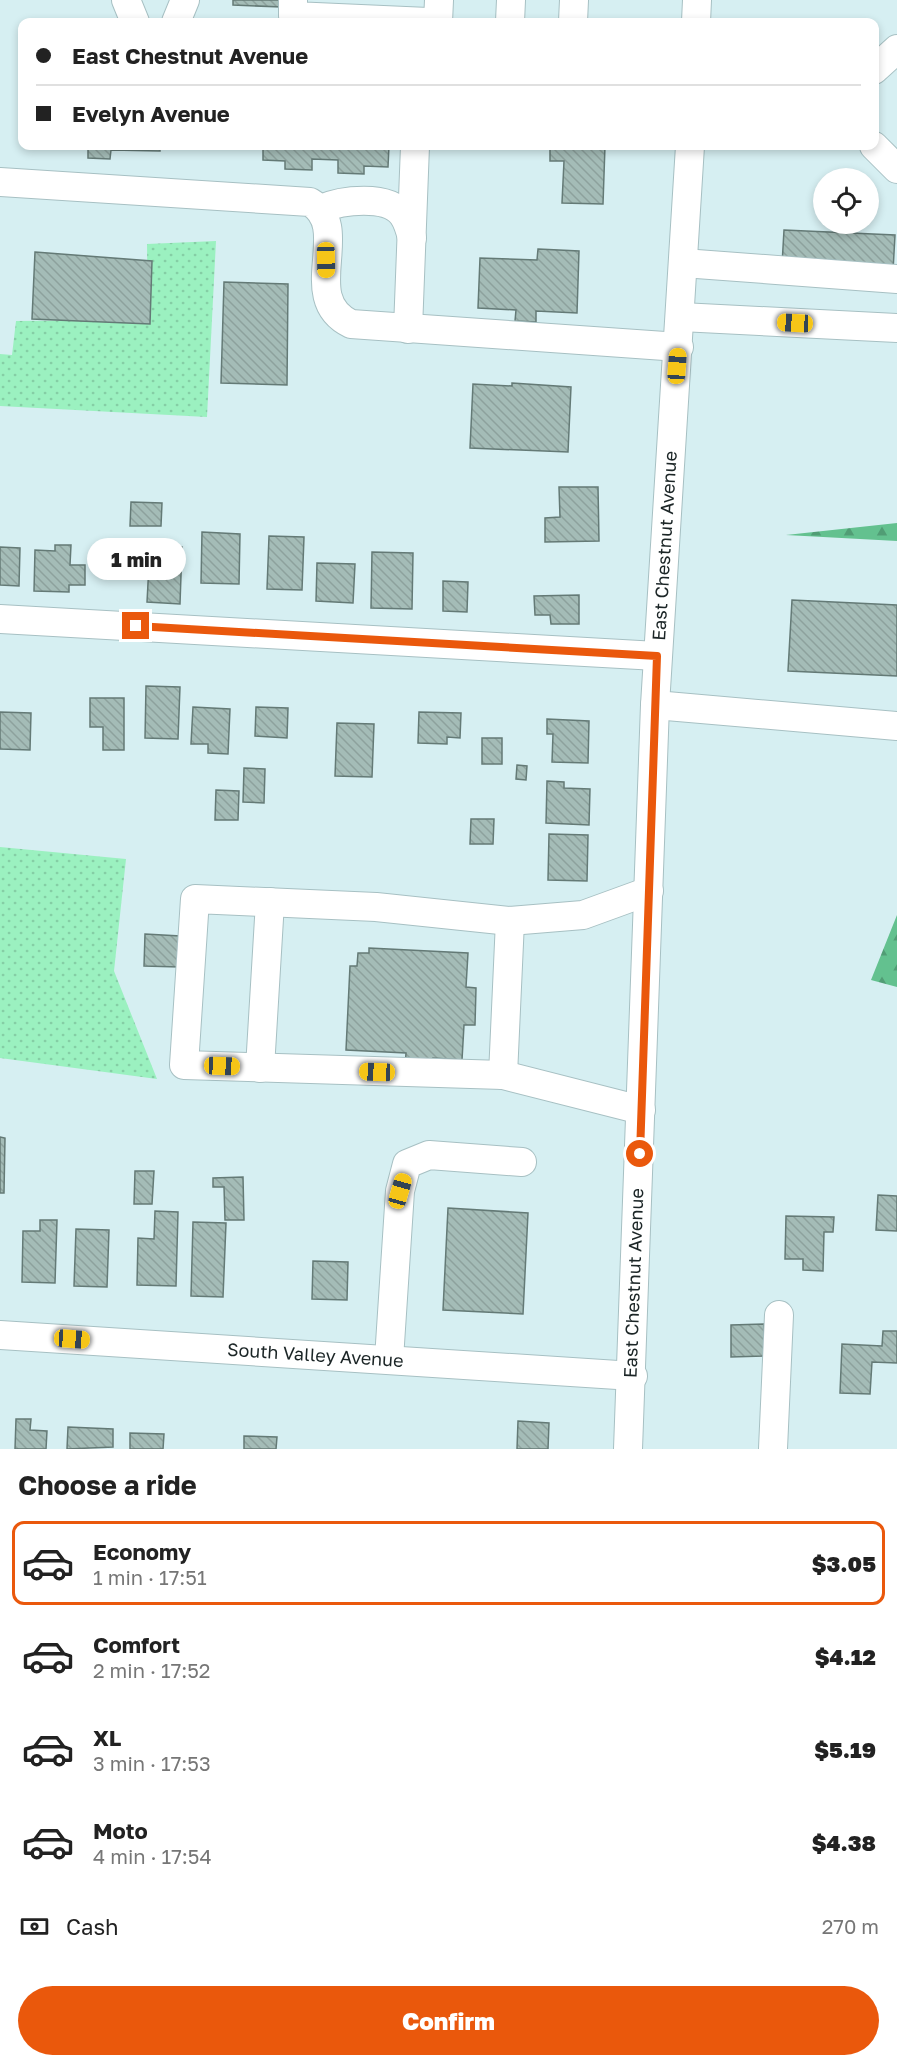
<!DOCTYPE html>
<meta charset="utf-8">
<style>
:root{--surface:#fff;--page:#f2f2f2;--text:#222;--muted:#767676;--line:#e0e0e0;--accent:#ea580c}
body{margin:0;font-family:"Golos Text",sans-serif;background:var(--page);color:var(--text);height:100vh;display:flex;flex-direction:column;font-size:22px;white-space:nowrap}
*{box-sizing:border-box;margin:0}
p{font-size:20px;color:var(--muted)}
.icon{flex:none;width:33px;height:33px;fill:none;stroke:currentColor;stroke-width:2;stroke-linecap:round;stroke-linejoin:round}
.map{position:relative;height:1449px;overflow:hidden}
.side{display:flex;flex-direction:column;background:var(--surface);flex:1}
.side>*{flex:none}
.hud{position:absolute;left:18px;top:18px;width:861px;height:132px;border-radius:12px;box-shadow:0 3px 9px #0003;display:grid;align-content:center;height:132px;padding:0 18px;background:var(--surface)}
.controls{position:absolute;left:813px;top:168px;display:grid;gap:12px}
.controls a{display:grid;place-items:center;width:66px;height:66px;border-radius:50%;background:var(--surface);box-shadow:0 3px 9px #0003;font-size:30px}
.end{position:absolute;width:27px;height:27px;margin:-14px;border:8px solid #ea580c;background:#fff;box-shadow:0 0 0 3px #fff}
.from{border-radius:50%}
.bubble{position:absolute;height:42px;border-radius:21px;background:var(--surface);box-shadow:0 3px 9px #0003;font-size:20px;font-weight:800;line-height:42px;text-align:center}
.car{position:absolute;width:18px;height:36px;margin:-18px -9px;border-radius:8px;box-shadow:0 0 4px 2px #0007;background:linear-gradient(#f5c518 24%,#345 0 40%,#f5c518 0 76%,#345 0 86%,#f5c518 0)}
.hud b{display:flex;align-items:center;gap:21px;height:57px;font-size:22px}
.hud b+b{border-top:2px solid var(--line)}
.hud i{width:15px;height:15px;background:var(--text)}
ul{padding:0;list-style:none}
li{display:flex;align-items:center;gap:18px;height:84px;margin:0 12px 9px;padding:0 6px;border:3px solid transparent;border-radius:12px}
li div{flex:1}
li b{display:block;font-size:22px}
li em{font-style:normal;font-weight:800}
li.selected{border-color:var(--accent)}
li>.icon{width:54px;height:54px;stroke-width:1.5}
h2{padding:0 18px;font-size:27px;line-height:72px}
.pay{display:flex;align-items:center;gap:15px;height:66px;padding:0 18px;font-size:22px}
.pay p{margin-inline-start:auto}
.button{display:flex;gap:12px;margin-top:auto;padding:12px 18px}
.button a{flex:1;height:69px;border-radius:36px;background:var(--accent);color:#fff;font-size:24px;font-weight:800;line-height:69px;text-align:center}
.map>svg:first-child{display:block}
.green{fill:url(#green-dots)}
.forest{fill:url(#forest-firs)}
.building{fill:url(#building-back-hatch);stroke:#647a76;stroke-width:1.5}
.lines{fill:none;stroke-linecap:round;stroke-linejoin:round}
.minor-casing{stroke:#a7c0c3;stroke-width:30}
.minor{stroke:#fff;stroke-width:28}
.route{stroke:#ea580c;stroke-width:8}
.labels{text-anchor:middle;stroke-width:4.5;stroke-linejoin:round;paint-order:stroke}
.street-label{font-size:18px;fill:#1b2526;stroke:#fff}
</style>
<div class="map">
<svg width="897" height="1449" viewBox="0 0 897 1449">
<defs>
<pattern id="green-dots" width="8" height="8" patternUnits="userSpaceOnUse" patternTransform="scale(1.5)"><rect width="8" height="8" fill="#9bf1c0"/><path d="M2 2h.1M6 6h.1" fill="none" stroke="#85cea5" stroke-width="1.8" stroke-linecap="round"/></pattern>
<pattern id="forest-firs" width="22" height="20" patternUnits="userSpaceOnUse" patternTransform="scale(1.5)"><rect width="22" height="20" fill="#63c18f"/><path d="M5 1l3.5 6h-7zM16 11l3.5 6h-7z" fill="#519d75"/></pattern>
<pattern id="building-back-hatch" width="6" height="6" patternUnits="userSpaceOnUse" patternTransform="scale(1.5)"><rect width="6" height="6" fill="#a4bcb7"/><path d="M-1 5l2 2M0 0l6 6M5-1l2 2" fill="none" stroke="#8da19d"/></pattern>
</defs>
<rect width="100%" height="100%" fill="#d6eff2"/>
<!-- green -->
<g class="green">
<polygon points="216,241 207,417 0,406 0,354 12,355 16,321 148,320 147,244"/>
<polygon points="0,847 126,859 114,971 157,1079 0,1058"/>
</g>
<!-- forest -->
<g class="forest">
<polygon points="897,523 897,541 786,535"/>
<polygon points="897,915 897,987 871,980"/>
</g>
<!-- building -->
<g class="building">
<polygon points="233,0 282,0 281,7 233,5"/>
<polygon points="42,146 160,146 160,151 111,150 110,159 88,158 88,147"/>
<polygon points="263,146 389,146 388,167 364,166 364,174 338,173 338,160 312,159 312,170 285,169 285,161 263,160"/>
<polygon points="550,146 605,146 603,204 562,203 564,161 550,161"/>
<polygon points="784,230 895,235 893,271 782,265"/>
<polygon points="538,249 579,251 577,313 536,311 536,322 515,321 516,310 478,308 480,258 537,260"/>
<polygon points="35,252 152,261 150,324 32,319"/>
<polygon points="224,282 288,284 287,385 221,383"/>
<polygon points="512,383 571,387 568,452 470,448 473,384 512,386"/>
<polygon points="559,487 598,487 599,541 545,542 545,518 560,517"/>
<polygon points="131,502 162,503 161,526 130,526"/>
<polygon points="202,532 240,534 239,584 201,583"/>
<polygon points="269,536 304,537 302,590 267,589"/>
<polygon points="55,545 71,545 70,565 85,565 85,585 69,585 69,592 34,591 35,550 55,551"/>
<polygon points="150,546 182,547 180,604 147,602"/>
<polygon points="0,547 20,548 19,586 0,585"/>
<polygon points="372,552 413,553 412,609 371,608"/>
<polygon points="317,563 355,564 353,603 316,601"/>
<polygon points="443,581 468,582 467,612 443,611"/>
<polygon points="579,595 579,624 551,624 550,615 535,615 534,596"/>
<polygon points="792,600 897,605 897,676 788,671"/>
<polygon points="146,686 180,687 178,739 145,738"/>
<polygon points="90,698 124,698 124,750 103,750 103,727 90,727"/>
<polygon points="193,707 230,709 228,754 208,753 208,744 191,744"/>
<polygon points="256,707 288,708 287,738 255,736"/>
<polygon points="0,712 31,713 30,750 0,749"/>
<polygon points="419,712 461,713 460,738 447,737 447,744 418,743"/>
<polygon points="547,719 589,721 588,763 552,762 553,734 547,734"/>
<polygon points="337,723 374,724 372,777 335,776"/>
<rect x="482" y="738" width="20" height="26"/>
<polygon points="517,765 527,766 526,780 516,779"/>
<polygon points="244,768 265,769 264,803 243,802"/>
<polygon points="547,781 564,782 564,788 590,789 589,825 546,823"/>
<polygon points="216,790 239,791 238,820 215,820"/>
<polygon points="471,819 494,819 493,844 470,844"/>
<polygon points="549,834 588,835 587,881 548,880"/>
<polygon points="145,934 180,936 179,967 144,966"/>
<polygon points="369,948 468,953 466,987 476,988 475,1025 464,1025 462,1060 433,1058 433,1070 405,1068 406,1053 346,1050 350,966 357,966 358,953 369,953"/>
<polygon points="0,1137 5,1138 4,1193 0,1193"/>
<polygon points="135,1171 154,1171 152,1204 134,1204"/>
<polygon points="243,1177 244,1220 225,1220 224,1187 213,1187 213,1178"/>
<polygon points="878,1195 897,1196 897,1231 876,1230"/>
<polygon points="448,1208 528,1213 523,1314 443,1310"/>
<polygon points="155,1211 178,1212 176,1286 137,1285 138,1238 154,1239"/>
<polygon points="786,1216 834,1217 833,1232 824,1232 823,1271 803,1270 803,1259 785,1259"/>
<polygon points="40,1220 57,1220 55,1283 22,1282 23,1231 40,1231"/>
<polygon points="193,1222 226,1223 223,1297 191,1296"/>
<polygon points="76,1229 109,1230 107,1287 74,1286"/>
<polygon points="313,1261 348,1262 347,1300 312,1299"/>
<polygon points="764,1324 765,1356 731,1357 731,1325"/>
<polygon points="883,1331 897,1331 897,1363 872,1362 870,1394 840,1393 842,1344 882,1346"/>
<polygon points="16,1419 31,1419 30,1430 47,1431 46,1449 15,1449"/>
<polygon points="518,1421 549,1423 548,1449 517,1449"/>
<polygon points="68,1427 113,1429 113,1447 67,1449"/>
<polygon points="130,1433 164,1434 163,1449 130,1449"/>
<polygon points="244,1436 277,1437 276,1449 244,1449"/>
</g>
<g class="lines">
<defs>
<g id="minor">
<polyline points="126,0 135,22"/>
<polyline points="293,0 293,16 428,22"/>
<polyline points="176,22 185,0"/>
<polyline points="438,22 439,0"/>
<polyline points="510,22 511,0"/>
<polyline points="573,22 574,0"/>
<polyline points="696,22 697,0"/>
<polyline points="874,70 897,49"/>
<polyline points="874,146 897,169"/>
<path d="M0 182 310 202C354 228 297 298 351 324L679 347"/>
<path d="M321 209C341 200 388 194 403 215 408 222 410 230 412 238"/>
<polyline points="683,263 897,279"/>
<polyline points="681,317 897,328"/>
<polyline points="408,329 415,146"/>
<polyline points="0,619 657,656"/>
<polyline points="655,705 897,726"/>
<polyline points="260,1068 270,902"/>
<polyline points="503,1075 510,921"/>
<polyline points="641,1110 503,1075 184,1065 195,899 376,907 510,921 583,915 649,891"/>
<path id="s1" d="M0 1335 633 1376"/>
<polyline points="389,1359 400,1191 407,1164 429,1155 522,1162"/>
<path id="s2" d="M628 1449 655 705 690 146"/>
<polyline points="773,1449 779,1315"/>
</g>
</defs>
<!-- minor casing -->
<use href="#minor" class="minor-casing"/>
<!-- minor -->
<use href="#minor" class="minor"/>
</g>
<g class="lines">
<!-- route -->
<polyline class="route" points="136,626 657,656 640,1154"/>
</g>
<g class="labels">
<!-- street labels -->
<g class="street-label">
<text dy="6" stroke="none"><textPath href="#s2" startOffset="904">East Chestnut Avenue</textPath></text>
<text dy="6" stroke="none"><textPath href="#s2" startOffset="166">East Chestnut Avenue</textPath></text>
<text dy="6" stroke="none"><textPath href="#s1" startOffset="316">South Valley Avenue</textPath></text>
</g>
</g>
</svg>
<div class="controls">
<a><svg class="icon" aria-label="locate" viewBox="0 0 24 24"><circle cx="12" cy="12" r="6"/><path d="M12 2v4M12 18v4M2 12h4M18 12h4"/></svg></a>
</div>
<i class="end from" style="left:640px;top:1154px"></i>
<i class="end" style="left:136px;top:626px"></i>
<div class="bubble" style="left:87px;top:538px;width:99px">1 min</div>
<i class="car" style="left:326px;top:260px;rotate:179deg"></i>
<i class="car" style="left:795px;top:323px;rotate:273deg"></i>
<i class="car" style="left:677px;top:366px;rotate:4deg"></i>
<i class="car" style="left:222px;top:1066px;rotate:92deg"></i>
<i class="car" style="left:377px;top:1072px;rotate:272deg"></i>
<i class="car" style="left:400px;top:1191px;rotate:16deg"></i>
<i class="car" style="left:72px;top:1339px;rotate:94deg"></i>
<div class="hud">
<b><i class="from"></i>East Chestnut Avenue</b>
<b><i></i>Evelyn Avenue</b>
</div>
</div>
<section class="side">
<h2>Choose a ride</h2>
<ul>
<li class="selected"><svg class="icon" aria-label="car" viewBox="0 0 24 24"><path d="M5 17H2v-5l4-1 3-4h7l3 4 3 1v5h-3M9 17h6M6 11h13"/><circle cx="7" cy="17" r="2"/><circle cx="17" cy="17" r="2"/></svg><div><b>Economy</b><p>1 min · 17:51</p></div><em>$3.05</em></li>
<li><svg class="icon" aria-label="car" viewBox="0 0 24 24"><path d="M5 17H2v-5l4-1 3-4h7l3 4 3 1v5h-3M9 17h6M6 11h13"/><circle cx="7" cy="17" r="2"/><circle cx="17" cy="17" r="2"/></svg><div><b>Comfort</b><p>2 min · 17:52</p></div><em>$4.12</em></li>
<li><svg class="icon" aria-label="car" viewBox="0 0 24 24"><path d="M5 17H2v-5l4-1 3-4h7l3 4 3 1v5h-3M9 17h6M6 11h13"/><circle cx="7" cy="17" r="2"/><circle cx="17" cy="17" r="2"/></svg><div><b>XL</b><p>3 min · 17:53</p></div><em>$5.19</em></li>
<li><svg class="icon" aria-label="car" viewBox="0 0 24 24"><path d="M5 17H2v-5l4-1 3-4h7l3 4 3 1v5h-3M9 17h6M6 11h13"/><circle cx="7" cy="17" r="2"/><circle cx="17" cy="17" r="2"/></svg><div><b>Moto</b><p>4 min · 17:54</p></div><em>$4.38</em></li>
</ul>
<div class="pay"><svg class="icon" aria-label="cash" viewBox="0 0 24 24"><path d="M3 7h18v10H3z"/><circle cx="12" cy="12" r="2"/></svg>Cash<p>270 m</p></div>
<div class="button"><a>Confirm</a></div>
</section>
